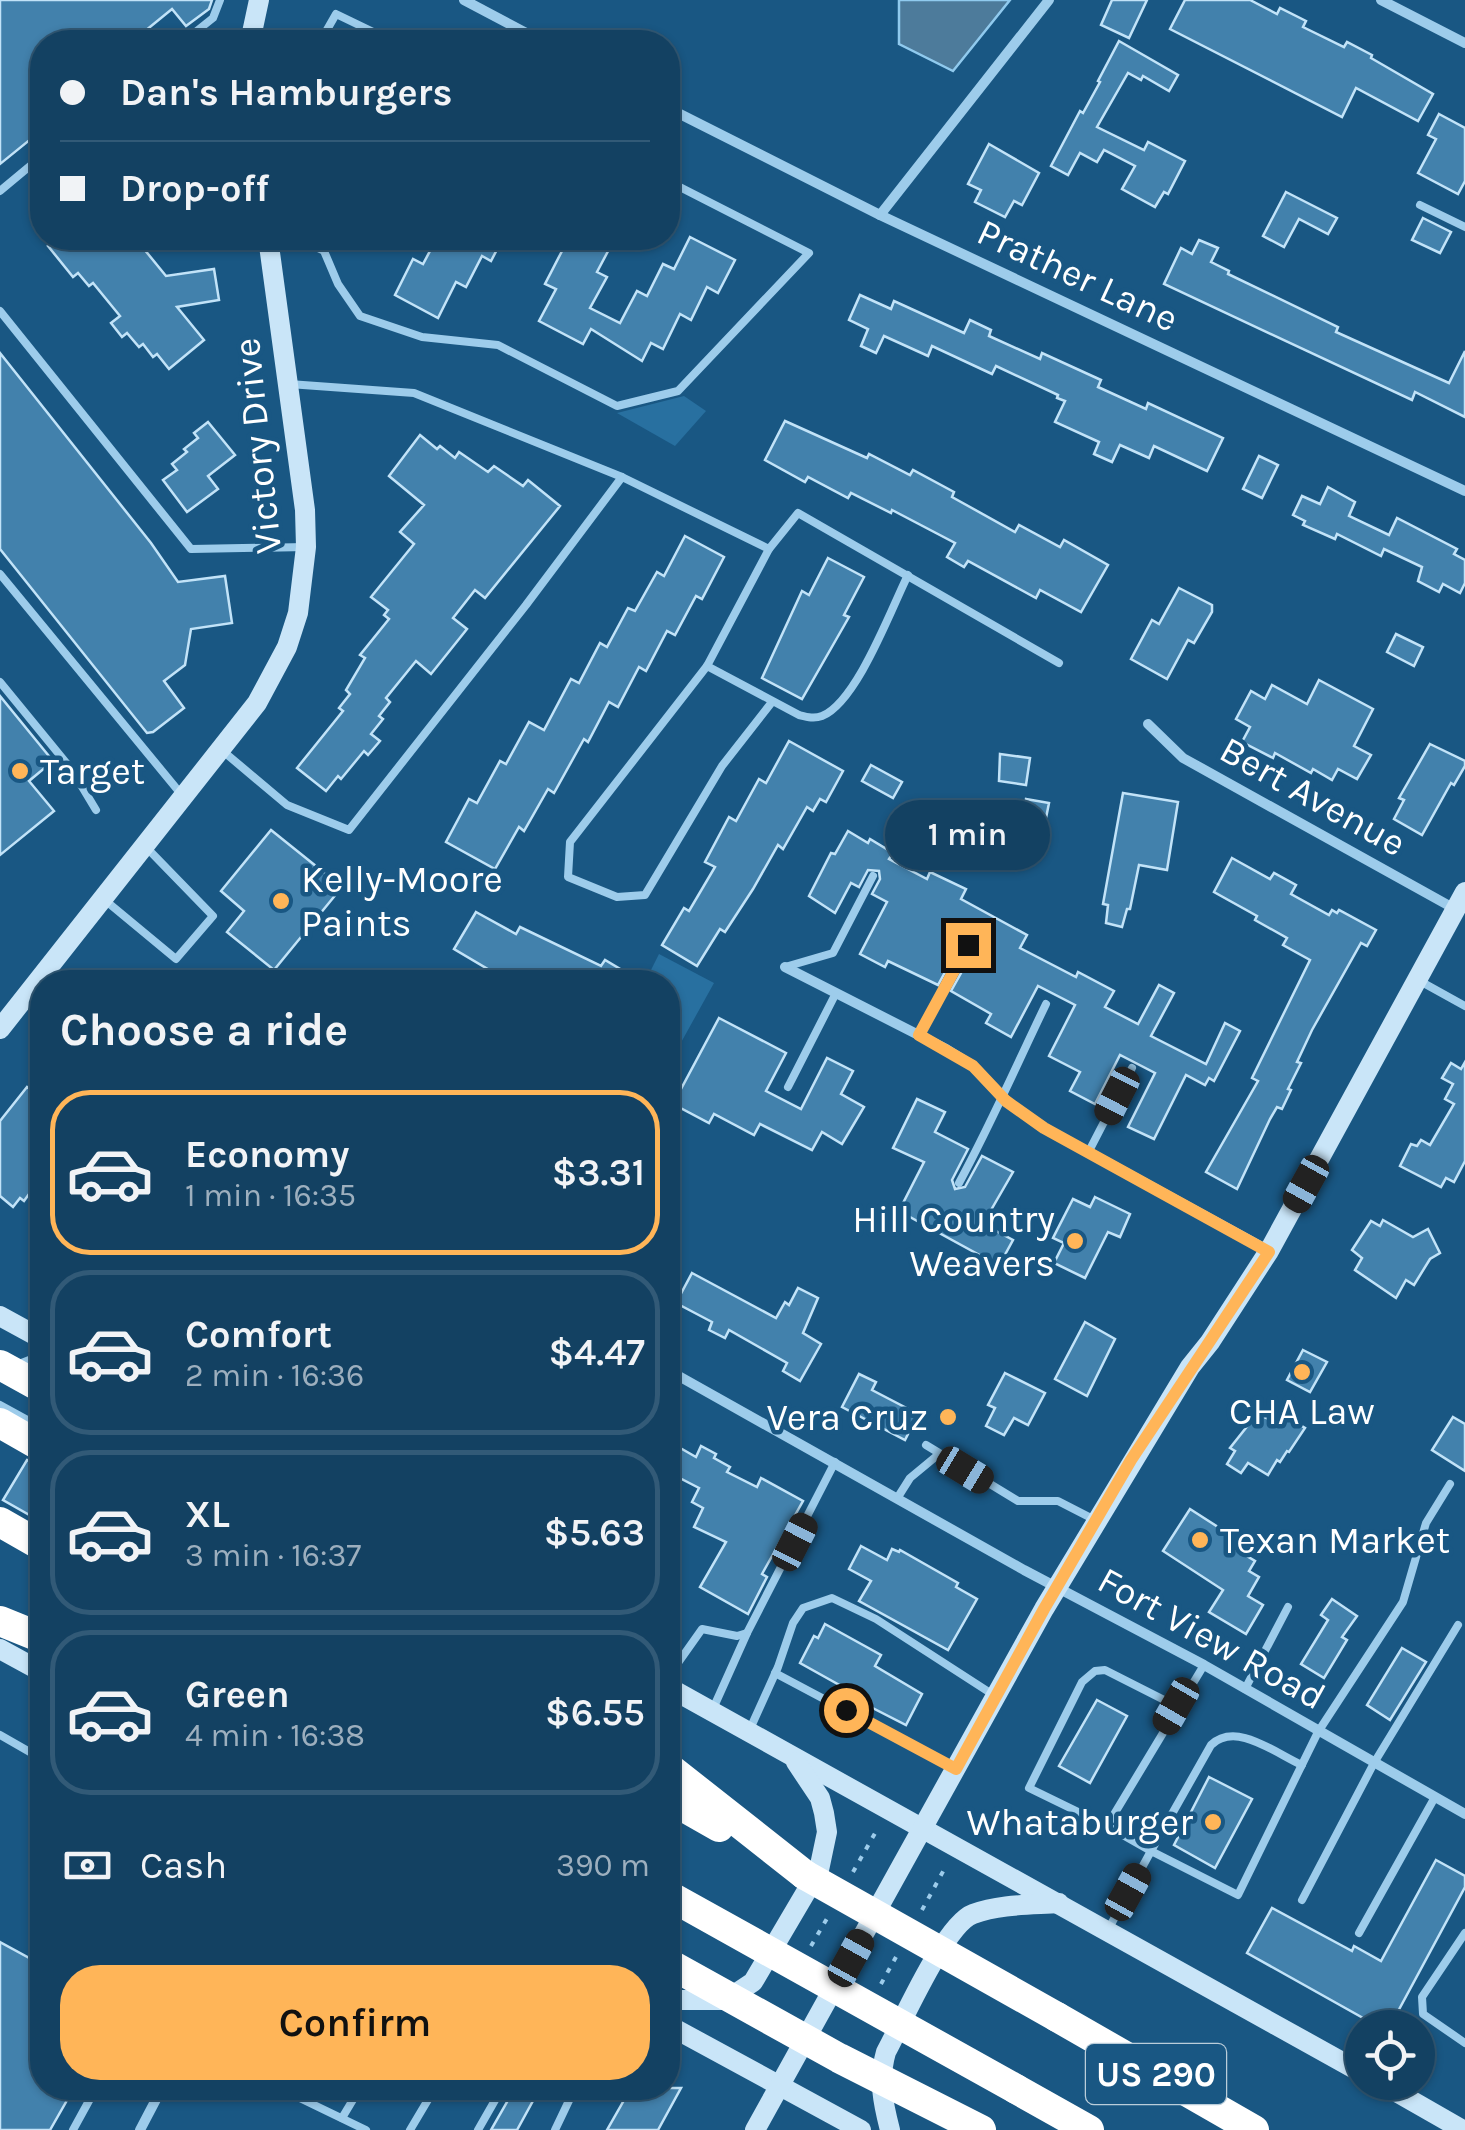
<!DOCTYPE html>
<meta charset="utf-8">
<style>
:root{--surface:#134162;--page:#204c6b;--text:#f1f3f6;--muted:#9dafbe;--line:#325a77;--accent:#ffb558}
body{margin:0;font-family:Karla,sans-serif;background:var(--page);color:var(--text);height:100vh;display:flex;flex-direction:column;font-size:38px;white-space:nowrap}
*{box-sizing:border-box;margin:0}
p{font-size:32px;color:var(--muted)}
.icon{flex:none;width:55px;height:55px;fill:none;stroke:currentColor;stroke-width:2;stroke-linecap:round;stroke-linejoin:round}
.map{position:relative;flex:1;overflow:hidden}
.panel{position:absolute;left:30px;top:970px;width:650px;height:1130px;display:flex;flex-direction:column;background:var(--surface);border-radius:40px;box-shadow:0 2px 8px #0004,0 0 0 2px var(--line)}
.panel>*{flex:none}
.top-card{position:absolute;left:30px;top:30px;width:650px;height:220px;border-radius:40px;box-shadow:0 2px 8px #0004,0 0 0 2px var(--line);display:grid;align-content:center;height:220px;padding:0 30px;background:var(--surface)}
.controls{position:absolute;left:1345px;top:2010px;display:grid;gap:20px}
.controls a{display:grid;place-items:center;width:90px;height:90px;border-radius:50%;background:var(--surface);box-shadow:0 2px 8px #0004,0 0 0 2px var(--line);font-size:50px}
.end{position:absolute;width:45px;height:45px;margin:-22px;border:12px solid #ffb558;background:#111;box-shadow:0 0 0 5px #111}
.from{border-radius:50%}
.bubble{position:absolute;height:70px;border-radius:35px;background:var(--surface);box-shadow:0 2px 8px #0004,0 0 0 2px var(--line);font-size:32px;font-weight:600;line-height:70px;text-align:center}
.car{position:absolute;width:30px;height:60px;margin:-30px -15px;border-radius:12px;box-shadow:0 0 8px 2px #0007;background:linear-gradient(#222 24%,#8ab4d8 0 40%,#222 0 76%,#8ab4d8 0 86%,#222 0)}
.top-card b{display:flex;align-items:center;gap:35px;height:95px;font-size:38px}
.top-card b+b{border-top:2px solid var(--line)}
.top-card i{width:25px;height:25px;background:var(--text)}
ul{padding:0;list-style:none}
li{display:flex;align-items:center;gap:30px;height:165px;margin:0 20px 15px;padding:0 10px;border:5px solid var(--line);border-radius:40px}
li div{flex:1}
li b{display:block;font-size:38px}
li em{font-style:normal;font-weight:600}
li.active{border-color:var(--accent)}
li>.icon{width:90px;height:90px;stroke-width:1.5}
h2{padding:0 30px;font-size:45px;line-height:120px}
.pay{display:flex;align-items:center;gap:25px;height:110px;padding:0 30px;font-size:38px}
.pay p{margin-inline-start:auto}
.action{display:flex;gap:20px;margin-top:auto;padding:20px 30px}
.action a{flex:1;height:115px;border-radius:40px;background:var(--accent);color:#111;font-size:40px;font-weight:600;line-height:115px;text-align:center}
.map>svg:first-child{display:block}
.green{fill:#2870a0}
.water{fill:#4d7b9b;stroke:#90caee;stroke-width:2.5}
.building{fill:#4281ac;stroke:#c2e3f8;stroke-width:2.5}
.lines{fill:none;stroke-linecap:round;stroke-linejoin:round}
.path{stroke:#9dcceb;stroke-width:4;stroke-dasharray:5 8;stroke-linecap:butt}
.lane{stroke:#9dcceb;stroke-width:8}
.street{stroke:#9dcceb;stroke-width:10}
.secondary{stroke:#c9e5f8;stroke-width:20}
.highway{stroke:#fff;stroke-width:30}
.highway-bridge{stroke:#fff;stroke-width:30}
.route{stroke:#ffb558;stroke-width:12}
.poi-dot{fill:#ffb558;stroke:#195783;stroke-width:4}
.labels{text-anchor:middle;stroke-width:9;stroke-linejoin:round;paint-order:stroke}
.shield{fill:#195783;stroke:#bacdda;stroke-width:2.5}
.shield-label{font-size:35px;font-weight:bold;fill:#fff}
.street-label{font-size:38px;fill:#fff;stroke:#195783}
.poi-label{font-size:38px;fill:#fff;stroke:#195783;text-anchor:start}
</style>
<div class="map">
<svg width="1465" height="2130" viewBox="0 0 1465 2130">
<rect width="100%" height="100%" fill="#195783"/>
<!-- green -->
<g class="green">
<polygon points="684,396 706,411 675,446 617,413"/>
<polygon points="659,954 714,983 668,1066 668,982 645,982"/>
</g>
<!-- water -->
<polygon class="water" points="899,0 1010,0 953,71 899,44"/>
<!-- building -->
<g class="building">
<polygon points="0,0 212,0 209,9 186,26 172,9 134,40 126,31 112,42 42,42 42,130 0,164"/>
<polygon points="1112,0 1147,0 1129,38 1101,25"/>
<polygon points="1185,0 1250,0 1277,14 1280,8 1306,21 1303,27 1344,47 1347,42 1372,55 1371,58 1433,94 1418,121 1356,88 1342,117 1170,29"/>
<polygon points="1119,41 1178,75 1169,91 1143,76 1141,80 1128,73 1097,127 1144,150 1148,142 1185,161 1168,194 1164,192 1155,207 1122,189 1135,166 1104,150 1097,162 1080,153 1068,175 1051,166 1080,111 1083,113 1100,82 1098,81"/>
<polygon points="1439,114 1465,128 1465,181 1458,194 1418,173 1436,139 1428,135"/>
<polygon points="989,144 1039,173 1022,205 1014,201 1005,217 975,202 981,190 968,184"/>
<polygon points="1286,192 1337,218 1328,234 1299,219 1284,247 1263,236"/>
<polygon points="1423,218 1451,232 1440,253 1412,240"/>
<polygon points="690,237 735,260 718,293 707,287 691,320 680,314 663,349 651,343 642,361 591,329 583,344 539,321 556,289 545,284 562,251 536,238 615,238 597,272 607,277 590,308 620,323 637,291 647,296 663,264 674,269"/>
<polygon points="59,238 135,238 166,276 214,269 219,300 177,307 204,340 169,369 157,354 153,357 143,344 139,347 127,333 122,337 111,323 120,316 93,283 89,286 78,273 73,277 48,246"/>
<polygon points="437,238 503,238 491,261 482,256 466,287 456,282 438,318 395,295 413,259 423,264"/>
<polygon points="1199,240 1218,248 1211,262 1229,271 1228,274 1338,327 1336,332 1449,383 1465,351 1465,417 1415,392 1412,400 1164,284 1181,248 1192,254"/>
<polygon points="860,295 891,309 894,301 964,333 970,320 991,330 989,336 1040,359 1042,353 1101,380 1098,387 1146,409 1148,403 1223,438 1207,471 1154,446 1149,458 1120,445 1112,462 1094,454 1099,442 1055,422 1065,401 1057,398 1058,395 996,366 992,374 932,346 928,356 884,336 876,353 861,346 868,329 849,320"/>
<polygon points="0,353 151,543 178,582 225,576 232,623 191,629 185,665 164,681 184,708 153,732 147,733 0,549"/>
<polygon points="785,421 867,458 869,454 910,475 913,470 954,492 952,497 1015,532 1019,525 1060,547 1064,540 1108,565 1081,612 1040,590 1036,598 968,561 964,567 947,557 955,543 892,510 891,513 851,493 848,498 808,477 805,482 765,460"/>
<polygon points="208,422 235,455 208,476 218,489 187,512 163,480 177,470 172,464 187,452 184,449 198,438 194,433"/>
<polygon points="420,435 437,449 440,446 455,458 459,452 488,472 494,466 523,486 528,480 560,506 485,598 475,590 453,618 467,629 431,674 416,661 386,698 390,702 379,716 383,719 371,734 380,741 368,755 364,751 341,779 338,776 326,791 297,768 343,711 339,708 350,694 346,690 365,658 360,655 389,619 384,615 388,610 371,597 414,544 400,532 424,505 389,476"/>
<polygon points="1259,456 1278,465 1262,498 1243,489"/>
<polygon points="1328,487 1355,502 1349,516 1389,535 1397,518 1457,549 1454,554 1465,560 1465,583 1460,593 1443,584 1439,592 1418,581 1422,567 1384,549 1381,556 1337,534 1335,539 1303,525 1305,521 1293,515 1302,496 1320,504"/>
<polygon points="685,536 724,557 702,599 696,596 675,635 667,631 646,671 639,667 618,707 609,702 588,742 584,739 554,793 548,789 524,831 519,827 495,869 446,842 469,799 477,803 500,761 506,764 529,722 544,730 571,679 579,683 600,643 607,647 628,608 635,611 657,572 664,576"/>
<polygon points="828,558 864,577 844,615 849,617 802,699 762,678 802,591 809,595"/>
<polygon points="1179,588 1212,605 1212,612 1194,643 1188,640 1167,679 1131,659 1152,620 1159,624"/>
<polygon points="1396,634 1423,647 1414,666 1387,652"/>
<polygon points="1319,680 1373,709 1354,746 1371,755 1357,779 1338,769 1332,780 1313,769 1311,773 1275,753 1273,758 1242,742 1250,727 1236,719 1251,691 1265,699 1272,685 1307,704"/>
<polygon points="0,696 53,761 29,781 54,811 0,855"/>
<polygon points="789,741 843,771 826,802 820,799 813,811 807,807 783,849 778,845 753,889 725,932 720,929 697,966 662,945 684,908 689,911 715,867 705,862 729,817 736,821 759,779 766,783"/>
<polygon points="1430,744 1465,761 1465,766 1454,785 1451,783 1422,835 1394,819 1404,800 1399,798"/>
<polygon points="1000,754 1030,758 1026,785 999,781"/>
<polygon points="871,765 902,782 893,798 862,781"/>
<polygon points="1123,793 1178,802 1167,870 1139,865 1130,909 1127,909 1122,927 1106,923 1108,905 1103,904"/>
<polygon points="1026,799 1049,803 1041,843 1019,839"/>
<polygon points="271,830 342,887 274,970 227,932 244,911 221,891"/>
<polygon points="848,831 868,843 870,839 893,853 889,859 927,879 930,872 966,889 961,899 1027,935 1020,948 1076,977 1078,972 1114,991 1105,1007 1138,1024 1159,985 1174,993 1151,1036 1206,1064 1225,1023 1240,1031 1214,1081 1209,1078 1205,1085 1186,1075 1154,1139 1128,1127 1155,1073 1120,1055 1095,1104 1070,1091 1080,1072 1049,1056 1075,1005 1038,986 1011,1037 986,1023 991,1014 951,991 975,948 972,939 962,941 938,985 888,961 885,967 860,954 887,902 872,894 880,879 879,871 868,870 859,887 851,883 835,913 809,896 831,853 835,854"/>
<polygon points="1232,858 1270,879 1274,873 1296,885 1291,894 1329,915 1332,910 1337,913 1339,910 1376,930 1367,946 1361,943 1312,1030 1297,1062 1301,1063 1288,1089 1291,1090 1282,1109 1277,1107 1270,1119 1237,1189 1206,1172 1258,1081 1252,1078 1310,960 1283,945 1287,938 1255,920 1257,916 1214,892"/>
<polygon points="476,912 516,934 520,927 601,966 605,960 642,982 524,982 502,970 498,975 454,949"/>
<polygon points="719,1018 786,1053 766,1091 801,1109 827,1058 853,1071 841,1094 864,1107 842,1144 822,1132 812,1150 760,1124 754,1135 714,1114 709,1123 673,1104"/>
<polygon points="1465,1062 1465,1161 1454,1182 1446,1178 1441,1187 1400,1166 1411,1144 1417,1146 1421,1140 1430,1145 1454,1104 1445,1099 1453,1084 1442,1078 1451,1063 1461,1069"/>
<polygon points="27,1087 42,1099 42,1176 24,1201 20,1198 13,1207 0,1196 0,1121"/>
<polygon points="917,1099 945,1112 935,1132 968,1149 952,1180 955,1189 965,1187 982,1156 1013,1172 983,1224 1013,1240 995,1273 979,1264 983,1257 899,1211 924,1162 893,1148"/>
<polygon points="1095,1197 1130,1214 1120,1237 1108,1232 1085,1278 1054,1263 1064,1243 1053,1238 1073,1199 1090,1207"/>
<polygon points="1383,1220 1413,1237 1428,1229 1440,1253 1430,1259 1414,1285 1406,1280 1396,1298 1355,1270 1362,1258 1352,1250 1371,1221 1380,1226"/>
<polygon points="692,1273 776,1318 785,1302 789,1305 798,1288 818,1298 803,1333 821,1344 800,1381 783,1371 787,1363 729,1330 725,1338 709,1330 712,1322 676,1303"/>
<polygon points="1085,1322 1115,1339 1087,1396 1055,1379"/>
<polygon points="1303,1350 1327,1362 1310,1392 1287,1380"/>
<polygon points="1005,1373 1045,1393 1028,1425 1014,1418 1004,1435 986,1426 995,1408 988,1405"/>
<polygon points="859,1374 876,1382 872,1390 918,1414 905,1440 842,1407"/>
<polygon points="1257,1414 1278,1423 1283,1415 1305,1428 1289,1452 1287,1451 1280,1462 1277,1460 1268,1475 1248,1463 1241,1473 1227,1464 1235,1451 1230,1448"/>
<polygon points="1453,1417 1465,1424 1465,1471 1432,1450"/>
<polygon points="668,1441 696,1457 701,1446 716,1454 714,1458 730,1467 727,1472 757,1487 761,1478 803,1501 762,1574 767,1577 748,1614 700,1587 726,1542 694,1527 703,1508 692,1502 699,1488 668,1472"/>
<polygon points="27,1460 42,1466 42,1500 33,1517 3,1500"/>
<polygon points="1190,1509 1232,1536 1227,1544 1255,1561 1249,1571 1259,1577 1248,1596 1263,1605 1246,1634 1209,1612 1223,1590 1163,1551"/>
<polygon points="861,1546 887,1560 892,1549 899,1552 900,1550 958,1583 956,1587 977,1599 948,1650 859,1601 871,1581 849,1569"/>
<polygon points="1332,1599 1357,1616 1342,1637 1347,1640 1324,1678 1301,1664 1328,1620 1321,1615"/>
<polygon points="825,1624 881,1655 875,1666 922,1694 906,1725 857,1700 859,1696 800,1663 814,1636 818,1638"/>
<polygon points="1402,1648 1426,1662 1390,1720 1367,1705"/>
<polygon points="1097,1700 1127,1716 1090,1783 1059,1766"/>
<polygon points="1209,1777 1252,1799 1215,1868 1174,1845"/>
<polygon points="1436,1860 1465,1876 1465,1887 1389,2028 1381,2028 1247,1953 1272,1908 1352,1951 1354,1946 1381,1961"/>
<polygon points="0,1942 42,1965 42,2088 74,2088 50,2130 0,2130"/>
<polygon points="515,2088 540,2088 517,2130 491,2130"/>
<polygon points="631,2088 681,2088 658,2130 607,2130"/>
</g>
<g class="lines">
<!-- path -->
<g class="path">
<polyline points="853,1872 878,1828"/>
<polyline points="922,1910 946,1866"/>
<polyline points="811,1946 829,1915"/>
<polyline points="881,1984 896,1957"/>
</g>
<!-- lane -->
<g class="lane">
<polyline points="183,42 213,18 220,0"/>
<polyline points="320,42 336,14 394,42"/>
<polyline points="0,191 42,156"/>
<polyline points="1420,205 1465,227"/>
<polyline points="269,243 301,240 324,251 338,284 360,316 422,337 498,345 617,406 678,391 809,253 668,181"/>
<polyline points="0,311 191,549 306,547"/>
<polyline points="289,384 414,393 622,477 769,549 798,513 1059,663"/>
<polyline points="769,549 707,666 570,842 568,877 617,897 645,895 722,766 772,702"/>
<polyline points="0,574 181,794"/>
<path d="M707 666 799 715C807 717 814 719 822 716 857 702 891 609 908 575"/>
<polyline points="0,682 72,770 96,810"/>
<polyline points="224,752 287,805 349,830 526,605 622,477"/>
<polyline points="106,901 176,959 213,916 145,846"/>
<polyline points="785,967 833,953 873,876"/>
<polyline points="1418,980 1465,1006"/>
<polyline points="919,1035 968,945"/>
<polyline points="788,1087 836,993"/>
<polyline points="1088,1153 1132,1068"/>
<path d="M959 1183C991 1124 1017 1064 1046 1004"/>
<polyline points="19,1364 42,1355"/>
<polyline points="0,1405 42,1428"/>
<polyline points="926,1445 1018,1501 1058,1501 1095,1520"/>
<polyline points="898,1497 910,1478 939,1454"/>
<path d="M1204 1665 1107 1826 1151 1851 1211 1745C1236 1721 1275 1753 1302 1765"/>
<polyline points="775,1673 952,1767"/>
<polyline points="668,1677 702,1629 737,1636 747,1633 835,1462"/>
<polyline points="1245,1689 1288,1607"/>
<polyline points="712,1711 747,1633"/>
<polyline points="750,1729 778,1667 793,1623 803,1608 832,1598 876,1619 992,1694"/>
<polyline points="0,1735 42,1759"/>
<polyline points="1107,1826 1029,1788 1082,1682 1095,1671 1105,1670 1176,1706"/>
<polyline points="1302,1900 1374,1763 1458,1625"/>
<polyline points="1109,1928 1151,1851 1238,1895 1318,1732 1403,1602 1426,1523 1450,1484"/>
<polyline points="1359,1933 1435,1797"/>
<polyline points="1465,1933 1422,1997 1423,2014 1465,2043"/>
<polyline points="279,2088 366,2130"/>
<polyline points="342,2118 360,2088"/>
<polyline points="73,2130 96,2088"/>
<polyline points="410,2130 435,2088"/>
<polyline points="478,2130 502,2088"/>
<polyline points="555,2130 575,2088"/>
</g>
<!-- street -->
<g class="street">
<polyline points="464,0 543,42"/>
<polyline points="1381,0 1465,43"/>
<polyline points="668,108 880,215 1465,491"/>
<polyline points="880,215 1049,0"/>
<polyline points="1148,724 1183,758 1455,909"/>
<polyline points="785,967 946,1049 973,1066 1006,1101 1044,1128 1269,1251"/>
<polyline points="668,1370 1024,1570 1204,1665 1465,1814"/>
<polyline points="140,2130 162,2088"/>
</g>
<!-- secondary -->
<g class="secondary">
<polyline points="250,42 259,0"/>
<polyline points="0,1029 257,703 287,647 298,613 306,547 305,510 268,238"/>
<polyline points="0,1316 42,1339"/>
<polyline points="0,1649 42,1672"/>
<polyline points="668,1687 1362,2073"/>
<polyline points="668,2000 726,2000 753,1982 819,1870 827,1832 824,1813 820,1798 796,1762"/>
<polyline points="668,2025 861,2130"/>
<polyline points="1379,2082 1463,2130"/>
<polyline points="755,2130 1044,1609 1190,1367 1210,1342 1269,1251 1465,892"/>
<path d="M890 2130C883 2103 878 2080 886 2052 902 2023 945 1924 973 1914 1000 1904 1031 1905 1059 1903"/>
</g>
<!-- highway -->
<g class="highway">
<polyline points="0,1423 42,1447"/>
<polyline points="0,1522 42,1546"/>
<polyline points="0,1621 42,1638"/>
<polyline points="668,1767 805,1875"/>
<polyline points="668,1798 719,1827"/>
<polyline points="1057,2017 1254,2130"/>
<polyline points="1016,2089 1089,2130"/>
</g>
<!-- highway-bridge -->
<g class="highway-bridge">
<polyline points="0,1365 42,1388"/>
<polyline points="805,1875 1057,2017"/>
<polyline points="668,1895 1016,2089"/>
<polyline points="668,1963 839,2058 981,2130"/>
</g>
</g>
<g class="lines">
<!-- route -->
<polyline class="route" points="846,1710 956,1769 1044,1609 1131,1460 1269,1252 1044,1128 1006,1101 973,1066 919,1035 968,945"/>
</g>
<!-- markers -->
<g class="poi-dot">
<circle cx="20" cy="771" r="10"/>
<circle cx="281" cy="901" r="10"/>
<circle cx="1075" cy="1241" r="10"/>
<circle cx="1302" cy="1372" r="10"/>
<circle cx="948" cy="1417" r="10"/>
<circle cx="1200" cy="1540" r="10"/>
<circle cx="1213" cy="1822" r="10"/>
</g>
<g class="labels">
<!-- shield labels -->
<rect class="shield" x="1086" y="2044" width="140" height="60" rx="8"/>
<g class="shield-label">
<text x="1156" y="2086">US 290</text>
</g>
<!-- street labels -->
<g class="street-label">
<text transform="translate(1078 275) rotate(25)" y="13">Prather Lane</text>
<text transform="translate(257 446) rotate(-96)" y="13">Victory Drive</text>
<text transform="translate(1313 796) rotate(29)" y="13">Bert Avenue</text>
<text transform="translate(1212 1638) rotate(29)" y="13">Fort View Road</text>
</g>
<!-- poi labels -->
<g class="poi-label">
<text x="40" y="784">Target</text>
<text x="301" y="892">Kelly-Moore<tspan x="301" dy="44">Paints</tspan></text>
<text x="1055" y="1232" text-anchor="end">Hill Country<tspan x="1055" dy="44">Weavers</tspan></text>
<text x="1302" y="1424" text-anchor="middle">CHA Law</text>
<text x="928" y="1430" text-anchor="end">Vera Cruz</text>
<text x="1220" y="1553">Texan Market</text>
<text x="1193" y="1835" text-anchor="end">Whataburger</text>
</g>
</g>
</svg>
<div class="controls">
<a><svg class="icon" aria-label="locate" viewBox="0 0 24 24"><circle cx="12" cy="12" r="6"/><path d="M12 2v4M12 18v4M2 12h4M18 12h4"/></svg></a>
</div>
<i class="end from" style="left:846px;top:1710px"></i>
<i class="end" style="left:968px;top:945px"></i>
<div class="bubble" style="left:885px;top:800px;width:165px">1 min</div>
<i class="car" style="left:1117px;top:1096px;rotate:207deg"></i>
<i class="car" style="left:1306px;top:1184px;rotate:209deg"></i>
<i class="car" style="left:965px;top:1470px;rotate:121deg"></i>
<i class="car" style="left:795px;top:1542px;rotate:27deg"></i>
<i class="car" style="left:1176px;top:1706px;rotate:210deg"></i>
<i class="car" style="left:1128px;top:1892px;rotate:29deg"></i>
<i class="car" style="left:851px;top:1958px;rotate:29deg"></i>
<div class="top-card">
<b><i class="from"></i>Dan's Hamburgers</b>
<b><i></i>Drop-off</b>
</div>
<section class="panel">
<h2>Choose a ride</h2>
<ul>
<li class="active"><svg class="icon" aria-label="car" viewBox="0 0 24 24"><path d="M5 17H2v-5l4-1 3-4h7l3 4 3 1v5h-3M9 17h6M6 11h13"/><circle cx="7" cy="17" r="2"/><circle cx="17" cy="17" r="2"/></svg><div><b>Economy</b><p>1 min · 16:35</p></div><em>$3.31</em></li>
<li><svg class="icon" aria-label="car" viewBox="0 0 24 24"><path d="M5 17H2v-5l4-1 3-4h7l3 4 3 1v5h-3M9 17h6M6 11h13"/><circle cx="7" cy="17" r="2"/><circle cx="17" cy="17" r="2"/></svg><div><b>Comfort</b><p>2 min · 16:36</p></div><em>$4.47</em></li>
<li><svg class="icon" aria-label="car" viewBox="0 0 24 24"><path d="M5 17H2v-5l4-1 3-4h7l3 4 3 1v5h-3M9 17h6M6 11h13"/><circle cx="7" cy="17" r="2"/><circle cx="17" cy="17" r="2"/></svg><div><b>XL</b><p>3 min · 16:37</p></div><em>$5.63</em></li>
<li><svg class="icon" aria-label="car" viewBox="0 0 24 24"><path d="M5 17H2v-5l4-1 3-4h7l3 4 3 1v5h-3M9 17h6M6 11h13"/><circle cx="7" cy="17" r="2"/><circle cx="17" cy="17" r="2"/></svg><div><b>Green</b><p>4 min · 16:38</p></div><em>$6.55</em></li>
</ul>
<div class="pay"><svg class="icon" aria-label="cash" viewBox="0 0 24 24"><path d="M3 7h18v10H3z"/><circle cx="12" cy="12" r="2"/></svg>Cash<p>390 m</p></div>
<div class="action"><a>Confirm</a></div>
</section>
</div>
